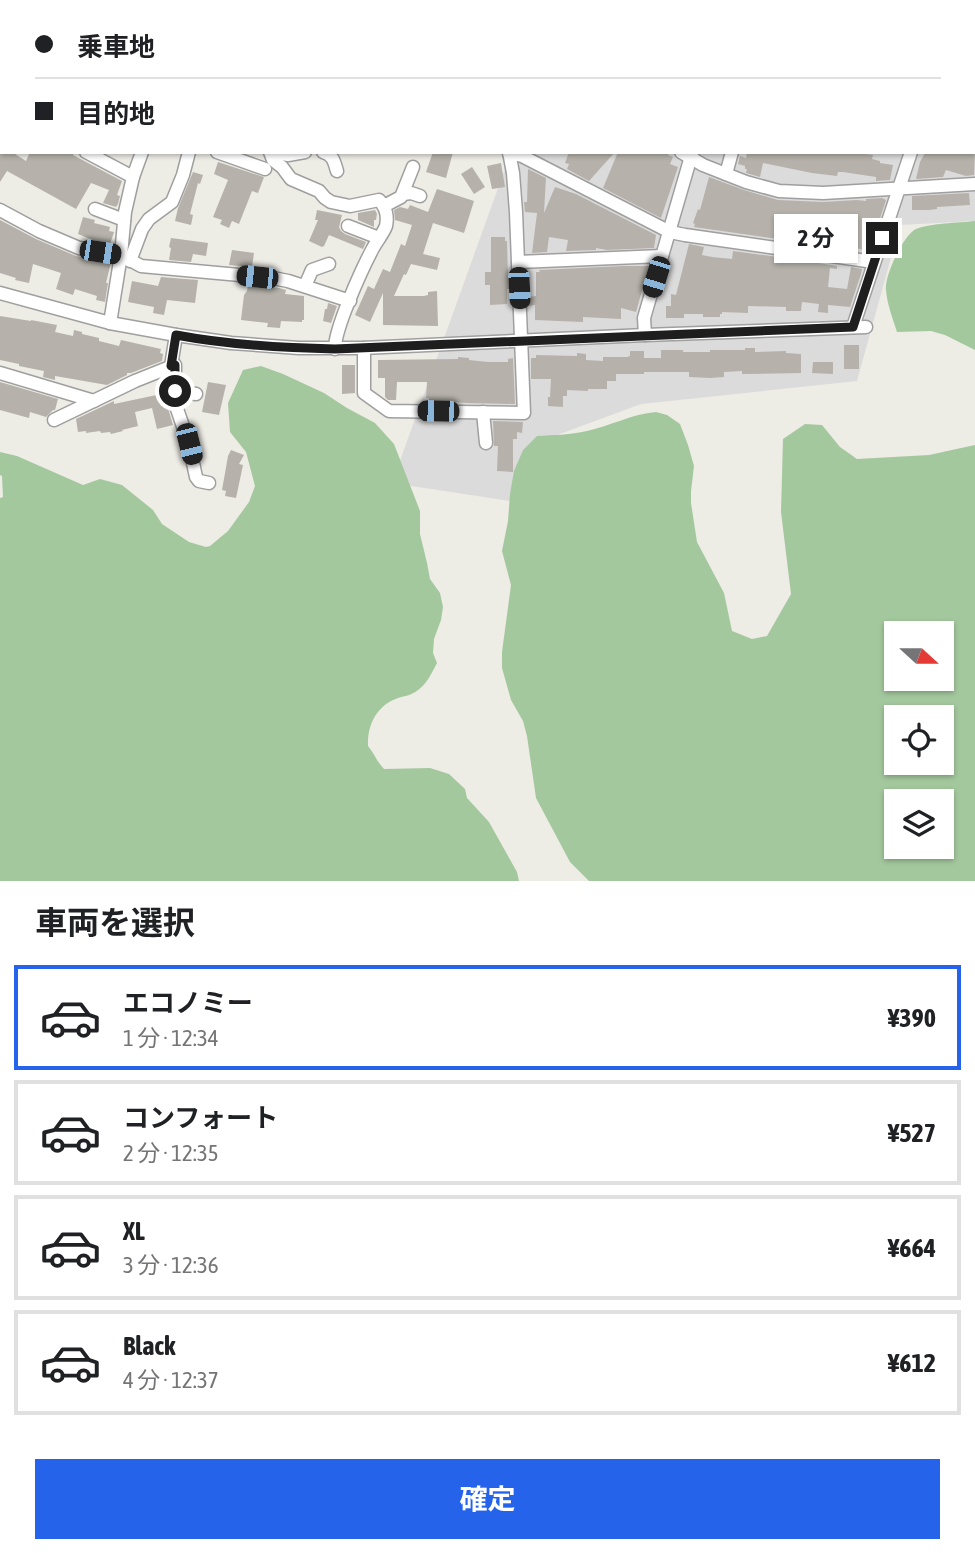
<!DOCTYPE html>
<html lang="ja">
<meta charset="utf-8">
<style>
:root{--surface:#fff;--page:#f2f2f2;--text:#202124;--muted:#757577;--line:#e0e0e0;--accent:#2563eb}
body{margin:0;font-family:"Asap Condensed","Noto Sans JP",sans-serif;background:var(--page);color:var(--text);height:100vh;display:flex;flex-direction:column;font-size:26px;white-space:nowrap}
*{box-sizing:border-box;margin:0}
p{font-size:23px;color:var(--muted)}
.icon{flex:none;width:38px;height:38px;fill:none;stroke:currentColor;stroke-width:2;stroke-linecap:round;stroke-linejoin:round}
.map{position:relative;height:881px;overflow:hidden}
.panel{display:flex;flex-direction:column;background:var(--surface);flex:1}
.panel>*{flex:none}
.guide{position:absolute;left:0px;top:0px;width:976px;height:154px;box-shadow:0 2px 5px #0004;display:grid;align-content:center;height:154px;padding:0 35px;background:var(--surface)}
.needle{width:46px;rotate:111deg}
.tools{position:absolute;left:884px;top:621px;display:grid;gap:14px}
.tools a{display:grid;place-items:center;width:70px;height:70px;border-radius:0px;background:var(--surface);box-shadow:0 2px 5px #0004;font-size:35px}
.end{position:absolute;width:32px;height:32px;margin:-16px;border:9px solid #1e1e1e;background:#fff;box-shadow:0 0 0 4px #fff}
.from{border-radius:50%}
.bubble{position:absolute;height:49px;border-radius:0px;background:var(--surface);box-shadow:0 2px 5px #0004;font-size:23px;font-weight:700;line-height:49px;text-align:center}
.car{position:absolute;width:21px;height:42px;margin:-21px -10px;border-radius:9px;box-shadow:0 0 5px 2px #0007;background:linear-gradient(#222 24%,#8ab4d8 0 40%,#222 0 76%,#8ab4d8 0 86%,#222 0)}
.guide b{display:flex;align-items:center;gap:24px;height:66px;font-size:26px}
.guide b+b{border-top:2px solid var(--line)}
.guide i{width:18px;height:18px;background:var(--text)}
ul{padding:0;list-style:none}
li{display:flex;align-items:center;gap:21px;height:105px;margin:0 14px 10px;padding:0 21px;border:4px solid var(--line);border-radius:0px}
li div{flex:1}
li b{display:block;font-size:26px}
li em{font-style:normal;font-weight:700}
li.active{border-color:var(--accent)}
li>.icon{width:63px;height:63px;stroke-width:1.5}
h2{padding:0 35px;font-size:32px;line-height:84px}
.button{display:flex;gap:14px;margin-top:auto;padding:14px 35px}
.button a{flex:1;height:80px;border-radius:0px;background:var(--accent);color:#fff;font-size:28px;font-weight:700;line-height:80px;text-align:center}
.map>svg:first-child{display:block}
.residential{fill:#dcdbdb}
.forest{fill:#a4c89e;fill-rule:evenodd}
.building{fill:#b6b2ab}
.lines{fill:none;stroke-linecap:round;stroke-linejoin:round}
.minor-casing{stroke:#9f9f9f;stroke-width:15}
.minor{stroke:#fff;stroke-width:12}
.route{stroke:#1e1e1e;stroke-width:9}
</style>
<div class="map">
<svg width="975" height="881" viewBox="0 0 975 881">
<rect width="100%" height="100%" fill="#edece5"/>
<!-- residential -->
<polygon class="residential" points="565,0 975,0 975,221 900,225 857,381 641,404 541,441 529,504 392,483 511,152 975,152 975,2 565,2"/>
<!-- forest -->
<g class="forest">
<path d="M975 221V350L945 335 931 331 897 332C893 319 887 304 886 290 884 277 903 235 916 229 931 223 958 223 975 221Z"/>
<path d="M261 366 283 374 324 393 347 408 375 423 394 444 420 511V534L427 563 430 579 440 593 443 607 441 620 434 639 433 653 437 663C432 672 427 684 418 690 412 695 405 696 398 698 377 705 367 725 368 746 374 753 377 762 384 769L430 768 449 774 465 789 467 798 489 822 517 872 519 881H0V498L3 497 2 476 0 475V452L17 456 83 485 100 479 122 485 153 510 162 524 189 542 206 547 210 546 228 531 249 502 255 486 246 452 230 432 228 403 243 370Z"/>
<path d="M656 412 667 415 680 424 688 445 694 466 691 491V503L697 542 724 593 732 631 752 639 767 636 791 594 781 512 783 439 805 424 822 425 840 447 857 459 929 455 975 445V881H589L570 862 536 798 527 736 523 721 511 700 502 668V652L511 585 502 551 508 521 510 494 514 471 523 450 537 436C554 435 570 435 587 431 610 426 632 414 656 412ZM896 634H942V679H896ZM896 718H942V763H896ZM896 802H942V847H896Z"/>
</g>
<!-- building -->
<g class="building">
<polygon points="0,152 12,152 26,161 30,152 74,152 73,155 122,181 117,195 120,196 118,204 116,207 103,203 109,190 91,183 76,209 7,171 0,182"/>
<polygon points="433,152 453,152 446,178 426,172"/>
<polygon points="569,152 615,152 589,181 567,169 569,164 565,163"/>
<polygon points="618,152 670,152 668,155 673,157 670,164 678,167 661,218 603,188"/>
<polygon points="747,152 858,153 873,155 872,159 880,161 880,163 893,165 890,180 876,181 876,177 843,172 838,172 837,176 812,173 763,163 760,177 746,173 747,169 745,169 745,166 738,164 740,156 746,158"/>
<polygon points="928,152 975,152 974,175 966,176 946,170 943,177 916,179 920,162 925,153 927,154"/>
<polygon points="218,162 264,177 258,193 252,191 239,224 232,221 229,228 220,224 222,220 213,217 228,180 214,174"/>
<polygon points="501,163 505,187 492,189 487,166"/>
<polygon points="472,167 485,187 474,194 461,174"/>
<polygon points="528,169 546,178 544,213 555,187 576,194 656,235 654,248 607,250 596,248 596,250 566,251 568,240 549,237 547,252 532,253 537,213 525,212 524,202 527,202"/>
<polygon points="193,172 203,175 200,184 198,183 190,214 193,215 191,225 175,221 178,208"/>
<polygon points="709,177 744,190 778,200 823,202 857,200 866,201 866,199 882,198 886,200 869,252 842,243 841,248 694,227 695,224 693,223 698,209 700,210"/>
<polygon points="437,189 474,201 464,233 433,223 423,254 440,258 437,270 411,264 406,275 404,274 394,296 424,296 428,295 428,292 437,291 438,326 383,325 383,293 370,322 355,315 368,286 374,289 383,269 390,272 401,244 405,246 412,225 395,220 394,210 400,207 408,209 410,205 428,212"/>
<polygon points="969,193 970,205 937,207 937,209 929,210 912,210 912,196"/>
<polygon points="317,210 342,215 339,227 341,231 345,234 366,242 363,249 329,235 324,246 322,247 309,241 318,220 315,220"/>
<polygon points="375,210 377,214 376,220 374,220 374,227 358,220 358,213"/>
<polygon points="83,217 95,220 94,223 110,227 109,231 114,232 110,244 100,243 78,234"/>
<polygon points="0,220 36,239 76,256 111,262 106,283 108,283 105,302 96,300 97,296 75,289 73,295 56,289 61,273 33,264 29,283 15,280 16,278 0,273"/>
<polygon points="491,237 505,237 505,241 507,241 508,277 510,277 510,289 507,289 507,304 490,305 490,285 485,285 485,272 491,272"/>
<polygon points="171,238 208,243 206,256 193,254 191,262 169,260 171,248 169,247"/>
<polygon points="689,244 704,247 702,255 712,257 732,259 733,251 778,257 778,260 800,260 837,266 837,269 830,268 828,287 847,289 851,267 862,269 861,274 850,307 828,305 828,313 818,312 819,304 802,302 801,311 786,311 786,307 748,306 748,313 722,312 722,314 720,314 720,317 703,317 703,314 684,314 684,318 666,318 666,306 671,306 671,294 676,295"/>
<polygon points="232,250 254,253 252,267 229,265"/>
<polygon points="623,266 649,266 636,312 621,308 621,319 583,317 583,322 535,320 535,305 528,306 528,297 536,296 536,272 540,272 539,270"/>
<polygon points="161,277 198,280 195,303 167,300 164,315 153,313 154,307 128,302 132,281 158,286"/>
<polygon points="248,284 279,288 286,290 285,294 304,296 304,320 302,320 302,322 281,321 280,328 267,327 268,323 241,320 244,295 247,291"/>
<polygon points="328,303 337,306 331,323 323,321 325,309 327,309"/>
<polygon points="0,316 31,321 31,320 57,325 55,332 73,336 74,330 82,332 82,334 99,338 99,341 119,346 121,340 161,349 160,353 163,354 162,361 131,373 127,373 127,375 107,385 55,376 55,380 43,377 44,371 19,366 19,364 0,360"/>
<rect x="844" y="345" width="15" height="24"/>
<polygon points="745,348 755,348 755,352 786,351 786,353 801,354 801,373 742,374 742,371 724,372 724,377 710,378 689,377 689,372 644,372 644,374 616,374 616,381 607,381 607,389 588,389 588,391 567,390 567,396 563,396 563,407 548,406 548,397 550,397 551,379 531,379 531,358 536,358 536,355 577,356 577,353 586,354 586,360 603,361 603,357 627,357 630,356 630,351 644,351 644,358 661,358 661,350 683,350 683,352 710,352 710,350 745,350"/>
<polygon points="458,357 469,358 469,360 488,362 508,362 508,359 513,358 515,404 467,403 444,401 444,403 429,403 429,398 426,398 427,382 397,382 396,400 388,400 385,397 385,378 378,378 378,360 458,359"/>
<polygon points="813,362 833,362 833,374 812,373"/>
<polygon points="342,365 355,365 355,393 342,394"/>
<polygon points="0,382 58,399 55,410 53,410 46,417 30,412 29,418 0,410"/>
<polygon points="208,382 226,385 219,415 202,412"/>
<polygon points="166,393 167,405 173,425 157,429 152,408 135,412 138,426 122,430 123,431 111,434 110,432 101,433 100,431 86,433 86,431 78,432 76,419 114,401 114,404"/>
<polygon points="493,421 523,422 522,433 517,432 517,439 513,439 513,472 497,471 498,446 494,446"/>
<polygon points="231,450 244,455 239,464 243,465 236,498 225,496 226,491 222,490 228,456"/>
</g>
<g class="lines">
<defs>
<g id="minor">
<polyline points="14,0 16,2"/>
<polyline points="190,0 194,2"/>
<polyline points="534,0 540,2"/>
<polyline points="964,0 967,2"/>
<polyline points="54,2 55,0"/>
<polyline points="242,2 243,0"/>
<polyline points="462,2 462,0"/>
<polyline points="735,2 736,0"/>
<polyline points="808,2 808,0"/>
<polyline points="885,2 885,0"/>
<polyline points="0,68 2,66"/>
<polyline points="0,106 2,107"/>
<polyline points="0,131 2,129"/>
<polyline points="86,152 133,177"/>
<polyline points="217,152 265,169"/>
<path d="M270 152 273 160 282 167 291 179 319 191 325 198 331 202 350 206 379 200C386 207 388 217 386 226 383 234 376 242 372 250 362 269 334 330 335 349"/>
<polyline points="271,152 288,155 305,152"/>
<path d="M323 152C333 155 334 161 337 171"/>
<polyline points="681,152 703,165 746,182 779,191 823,193 975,184"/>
<polyline points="509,153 522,156 670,232 685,235 874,262"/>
<polyline points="726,174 732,152"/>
<polyline points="403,194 411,193 420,196"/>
<polyline points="384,206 401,197 413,167"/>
<polyline points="95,209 124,220"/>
<polyline points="0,210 39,231 79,248 121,255 141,266 273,278 288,281 350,301"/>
<polyline points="348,226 379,238"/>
<polyline points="130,261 142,229 149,219 172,202 183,175 189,152"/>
<polyline points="518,262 662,256"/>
<polyline points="305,286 312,270 329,264"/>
<polyline points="0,293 110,323 176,335 231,343 299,348 362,348 645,335 866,327"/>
<polyline points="110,323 121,255 125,212 133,177 142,152"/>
<polyline points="853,327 911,152"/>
<polyline points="645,335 644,318 692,153"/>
<polyline points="364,348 364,393 389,411 524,413 516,212 513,173 509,152"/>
<polyline points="171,366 176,335"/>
<polyline points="0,373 94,401"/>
<polyline points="175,391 196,394"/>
<polyline points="483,412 486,443"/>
<polyline points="54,420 135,381 175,365 175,403 189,444 196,477 199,481 209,483"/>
</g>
</defs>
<!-- minor casing -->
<use href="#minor" class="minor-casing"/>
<!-- minor -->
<use href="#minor" class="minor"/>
</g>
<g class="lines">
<!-- route -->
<path class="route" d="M175 391V365L171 366 176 335C229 345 282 348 335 349L853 327 882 238"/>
</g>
</svg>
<div class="tools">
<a><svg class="needle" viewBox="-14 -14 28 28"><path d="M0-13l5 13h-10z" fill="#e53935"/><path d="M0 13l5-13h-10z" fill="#757577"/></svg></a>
<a><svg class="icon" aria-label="locate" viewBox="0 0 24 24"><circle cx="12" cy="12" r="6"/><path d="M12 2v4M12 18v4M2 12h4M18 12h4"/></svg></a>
<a><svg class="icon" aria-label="layers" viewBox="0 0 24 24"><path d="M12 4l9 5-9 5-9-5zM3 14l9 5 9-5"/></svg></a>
</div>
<i class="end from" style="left:175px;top:391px"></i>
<i class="end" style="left:882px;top:238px"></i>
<div class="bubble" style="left:774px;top:214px;width:84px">2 分</div>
<i class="car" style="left:100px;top:252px;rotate:99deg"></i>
<i class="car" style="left:257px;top:277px;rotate:276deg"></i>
<i class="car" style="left:656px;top:277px;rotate:197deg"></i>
<i class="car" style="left:519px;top:288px;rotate:177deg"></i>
<i class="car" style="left:438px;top:411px;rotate:271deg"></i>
<i class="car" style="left:189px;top:444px;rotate:166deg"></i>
<div class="guide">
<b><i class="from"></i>乗車地</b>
<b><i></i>目的地</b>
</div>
</div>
<section class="panel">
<h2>車両を選択</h2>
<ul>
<li class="active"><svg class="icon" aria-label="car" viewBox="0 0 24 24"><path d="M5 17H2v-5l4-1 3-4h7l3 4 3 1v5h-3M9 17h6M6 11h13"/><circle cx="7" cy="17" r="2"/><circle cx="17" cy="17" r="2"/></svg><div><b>エコノミー</b><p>1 分 · 12:34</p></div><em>¥390</em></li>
<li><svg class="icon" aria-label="car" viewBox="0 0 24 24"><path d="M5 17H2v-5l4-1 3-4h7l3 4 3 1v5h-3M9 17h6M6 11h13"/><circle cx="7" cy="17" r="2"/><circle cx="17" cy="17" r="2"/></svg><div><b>コンフォート</b><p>2 分 · 12:35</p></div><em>¥527</em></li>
<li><svg class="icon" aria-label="car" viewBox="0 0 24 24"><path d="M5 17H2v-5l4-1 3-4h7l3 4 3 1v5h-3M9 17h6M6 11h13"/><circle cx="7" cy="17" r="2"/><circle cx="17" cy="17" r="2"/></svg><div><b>XL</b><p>3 分 · 12:36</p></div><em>¥664</em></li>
<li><svg class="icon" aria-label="car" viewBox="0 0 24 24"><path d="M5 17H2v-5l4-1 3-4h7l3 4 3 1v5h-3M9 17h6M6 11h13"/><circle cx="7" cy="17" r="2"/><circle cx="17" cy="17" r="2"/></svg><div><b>Black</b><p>4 分 · 12:37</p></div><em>¥612</em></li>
</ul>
<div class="button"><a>確定</a></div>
</section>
